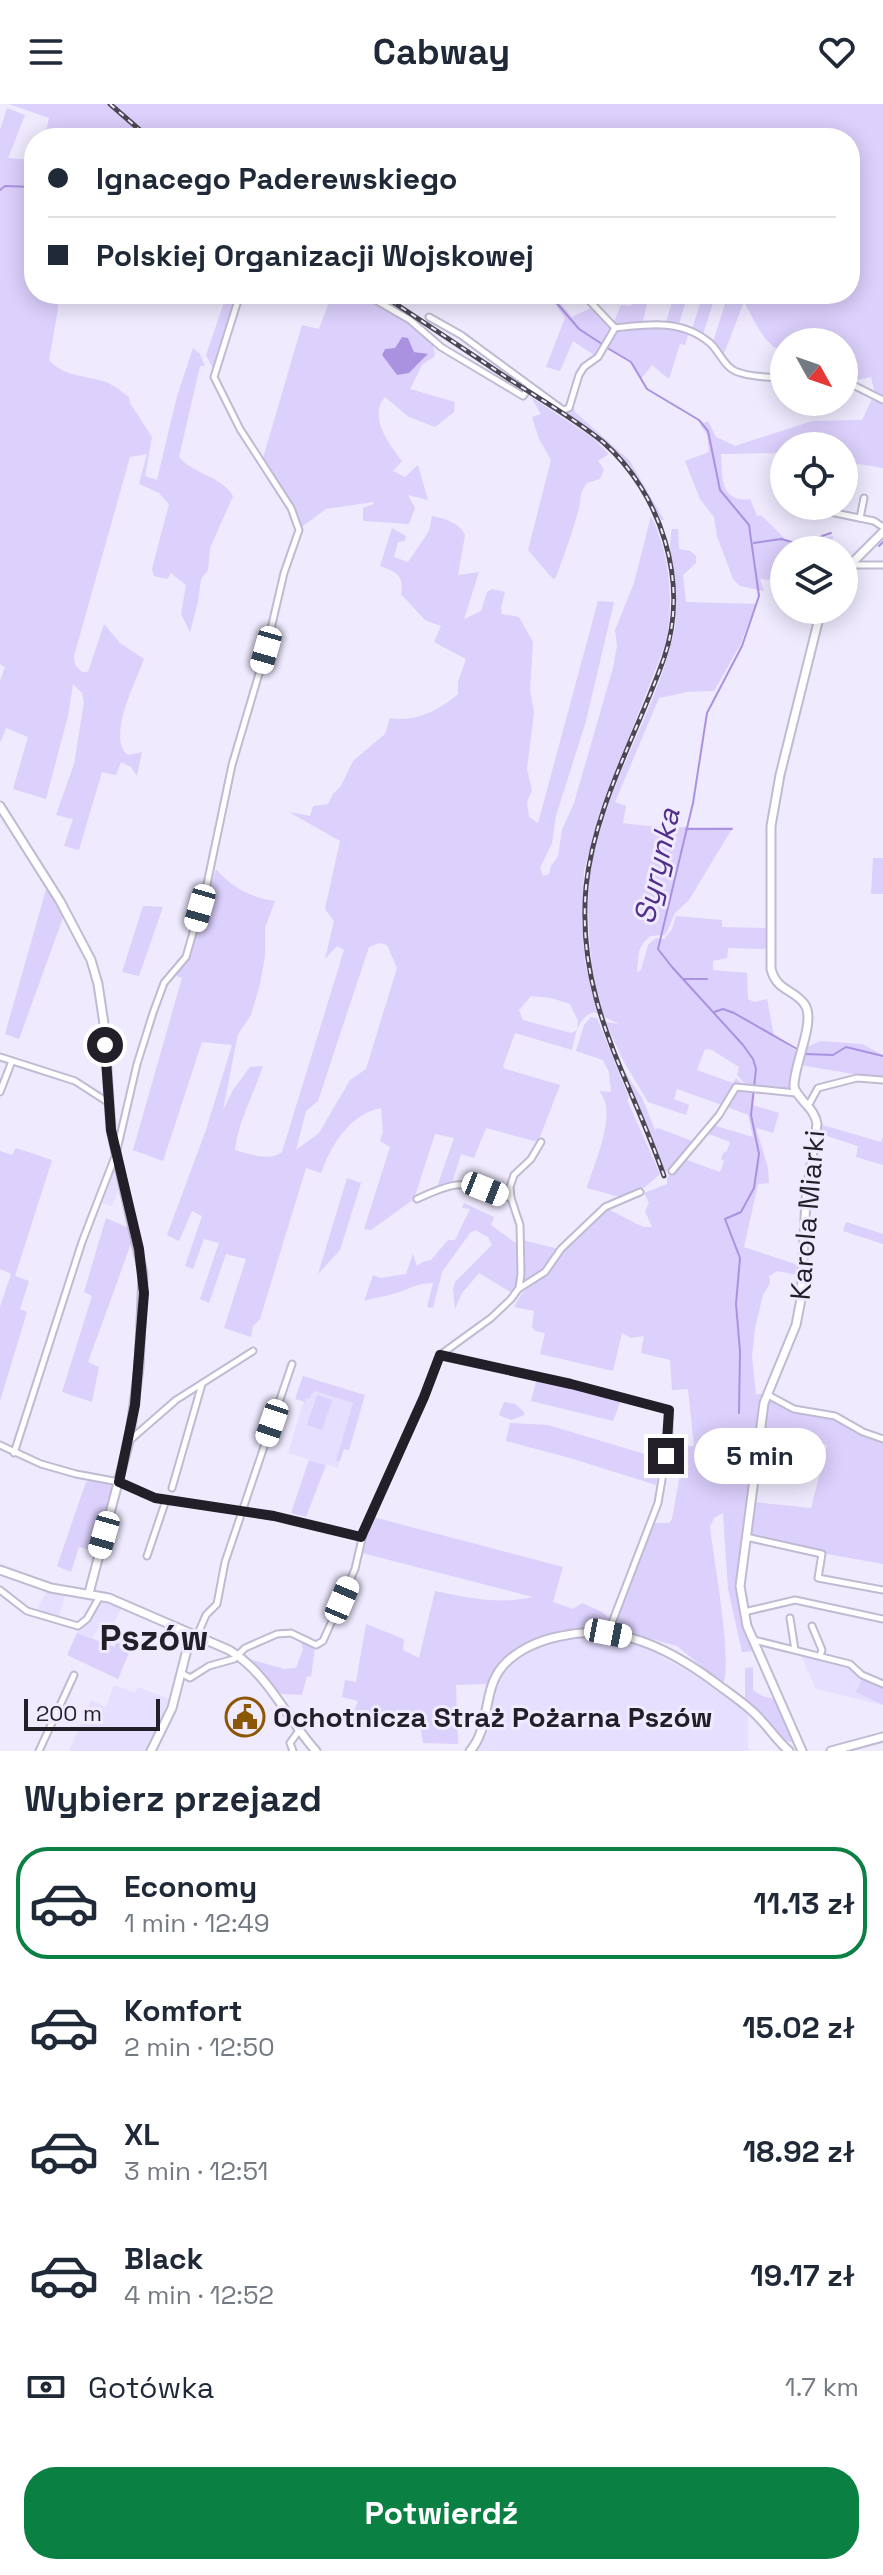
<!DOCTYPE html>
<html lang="pl">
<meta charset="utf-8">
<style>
:root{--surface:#fff;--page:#f6f6f7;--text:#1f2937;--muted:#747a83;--line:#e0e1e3;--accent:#0b8043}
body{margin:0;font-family:"Space Grotesk",sans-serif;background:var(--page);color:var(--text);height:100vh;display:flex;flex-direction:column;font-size:30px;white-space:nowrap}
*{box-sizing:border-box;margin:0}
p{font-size:26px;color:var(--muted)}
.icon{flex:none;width:44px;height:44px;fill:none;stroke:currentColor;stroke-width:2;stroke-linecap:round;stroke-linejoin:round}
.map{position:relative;height:1647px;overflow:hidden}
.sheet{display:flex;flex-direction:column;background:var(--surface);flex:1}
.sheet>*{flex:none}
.top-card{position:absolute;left:24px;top:24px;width:836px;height:176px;border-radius:32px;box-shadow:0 4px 20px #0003;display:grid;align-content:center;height:176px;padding:0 24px;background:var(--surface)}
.needle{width:52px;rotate:130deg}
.tools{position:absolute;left:770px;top:224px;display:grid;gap:16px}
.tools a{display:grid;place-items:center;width:88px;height:88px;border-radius:50%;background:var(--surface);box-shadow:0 4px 20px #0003;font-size:40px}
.scale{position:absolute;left:24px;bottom:20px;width:136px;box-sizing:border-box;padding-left:8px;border:4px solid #221f28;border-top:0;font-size:22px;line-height:28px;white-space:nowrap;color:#221f28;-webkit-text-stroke:6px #efeafe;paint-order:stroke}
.end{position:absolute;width:36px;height:36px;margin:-18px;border:10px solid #221f28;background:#fff;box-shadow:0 0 0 4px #fff}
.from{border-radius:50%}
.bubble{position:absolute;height:56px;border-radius:28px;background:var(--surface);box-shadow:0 4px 20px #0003;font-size:26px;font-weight:800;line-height:56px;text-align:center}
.car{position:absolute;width:24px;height:48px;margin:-24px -12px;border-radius:10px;box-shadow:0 0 6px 2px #0007;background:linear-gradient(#fff 24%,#345 0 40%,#fff 0 76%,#345 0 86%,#fff 0)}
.top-card b{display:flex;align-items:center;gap:28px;height:76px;font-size:30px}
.top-card b+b{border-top:2px solid var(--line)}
.top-card i{width:20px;height:20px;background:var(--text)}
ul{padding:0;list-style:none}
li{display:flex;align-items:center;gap:24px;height:112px;margin:0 16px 12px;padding:0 8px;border:4px solid transparent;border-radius:32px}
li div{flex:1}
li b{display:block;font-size:30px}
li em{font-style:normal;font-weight:800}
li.on{border-color:var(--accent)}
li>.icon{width:72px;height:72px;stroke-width:1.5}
h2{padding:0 24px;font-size:36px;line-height:96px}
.pay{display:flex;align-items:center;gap:20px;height:88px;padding:0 24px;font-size:30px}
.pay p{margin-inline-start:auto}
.button{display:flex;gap:16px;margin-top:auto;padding:16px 24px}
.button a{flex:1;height:92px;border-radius:32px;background:var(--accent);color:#fff;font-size:32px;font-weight:800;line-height:92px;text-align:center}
header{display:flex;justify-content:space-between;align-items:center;height:104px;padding:0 24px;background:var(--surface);font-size:36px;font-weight:800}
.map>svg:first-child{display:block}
.built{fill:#e7dfff}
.green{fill:#dcd0fc;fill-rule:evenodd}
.water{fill:#aa92e1}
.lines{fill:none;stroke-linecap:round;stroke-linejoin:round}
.stream{stroke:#aa92e1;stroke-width:2}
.street-casing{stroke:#c0bad2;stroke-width:9}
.secondary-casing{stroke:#c0bad2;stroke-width:11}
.street{stroke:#fff;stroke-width:5}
.secondary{stroke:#fff;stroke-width:7}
.rail-casing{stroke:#4b4753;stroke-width:5}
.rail{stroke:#efeafe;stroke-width:2;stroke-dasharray:6;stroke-linecap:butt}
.route{stroke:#221f28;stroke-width:10}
.labels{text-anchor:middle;stroke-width:6;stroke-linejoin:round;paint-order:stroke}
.street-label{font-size:28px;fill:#221f28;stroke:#efeafe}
.poi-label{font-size:28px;font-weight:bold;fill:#221f28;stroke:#efeafe;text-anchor:start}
.water-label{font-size:30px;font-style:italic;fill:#522f8b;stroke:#efeafe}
.district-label{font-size:36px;font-weight:bold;fill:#221f28;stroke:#efeafe}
</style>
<header><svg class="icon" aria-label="menu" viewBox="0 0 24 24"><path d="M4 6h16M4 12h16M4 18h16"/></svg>Cabway<svg class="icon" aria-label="heart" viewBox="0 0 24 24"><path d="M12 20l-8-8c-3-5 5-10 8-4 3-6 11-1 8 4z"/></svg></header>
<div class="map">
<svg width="883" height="1647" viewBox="0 0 883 1647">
<rect width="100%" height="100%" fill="#efeafe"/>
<!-- built -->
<g class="built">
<polygon points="114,1058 120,1083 112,1102 97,1098"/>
<polygon points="313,1287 353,1299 337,1357 340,1357 338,1364 288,1349 305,1293"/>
<polygon points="47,1487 65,1491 58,1516 36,1507"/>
<polygon points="101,1495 122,1502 112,1523 101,1520 92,1534 77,1529"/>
<polygon points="600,1531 641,1541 689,1568 748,1608 748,1643 750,1647 474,1647 488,1624 497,1578 513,1556 546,1540 568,1534"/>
<polygon points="802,1549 849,1561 883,1582 883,1601 816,1585 800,1550"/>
<polygon points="114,1581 135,1589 138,1583 169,1595 147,1647 69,1647 91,1596 106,1603"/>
</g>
<!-- green -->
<g class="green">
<path d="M9 0H883V294L875 290 871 273 844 279V238H784V249C763 240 755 217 744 198L723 252 713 238 728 190H850V34H45L49 14Z"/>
<path d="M7 4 25 11 8 54 34 56V190H56L58 205 49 256C61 272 88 272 106 278 115 282 121 287 129 293L130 299 152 333 145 372 157 376 177 292 193 244 200 250 205 262H200L179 353C193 370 221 372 233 392L210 444 208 466 201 475 198 498 190 528 181 510 186 481 171 469 167 475 154 472 152 465 169 400 159 389 139 380 147 350 130 353 74 552 75 561 82 568H88L104 520 120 539 144 555C136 577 106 635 128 651L142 648 137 672 131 663 121 658 116 671 102 668 79 746 64 742 73 715 56 711 74 660 84 598 82 589 73 580 68 612 46 695 13 685 28 633 6 624 0 639V577L5 563 0 560V26Z"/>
<polygon points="227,190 237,190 214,267 206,251"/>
<path d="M332 190H362L420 226 435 241 433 242 435 252 422 261 410 285 455 298 454 308 435 323 409 313 385 293C368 313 389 340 402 357L393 367 405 373 418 361 428 396 408 391 415 404 409 420 363 417V404L374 400 373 398 326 405 300 424 299 413 263 354 302 221 319 225ZM402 233 408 234 414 248 427 251 417 262 397 271 382 251 385 245 395 244Z"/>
<polygon points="542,190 552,190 572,213 593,203 613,224 597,253 573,237 560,267 546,263 565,214 552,196"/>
<polygon points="635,190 649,190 643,217 617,221 614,218 621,201 631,202"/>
<polygon points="675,190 688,190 679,220 666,217"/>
<polygon points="703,190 716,190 703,230 692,225"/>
<polygon points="666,221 689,228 685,241 680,240 669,275 652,261 641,275 631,257 606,243 616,226"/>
<path d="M531 293 593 334 609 350 598 357 604 365 600 375 587 379C580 388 581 393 579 404 573 427 564 451 556 473L553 475 528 446 551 356 539 335 532 313 541 310Z"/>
<path d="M873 293 883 299V364L846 358 849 349 844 348V342H784V349L721 350C722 372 720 399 750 395L757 412 761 411 789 439 833 432 832 446H784V477L760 475 764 487 740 482 733 475 717 432 714 413 700 395 685 357 709 348 707 331 700 320 708 317 716 333 735 342 812 317 862 316Z"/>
<path d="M573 299 575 308 630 357 664 416H661C633 363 614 341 564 307H570Z"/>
<path d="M432 412C444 414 460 419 465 431L458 471 479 468 464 515 481 507 487 488 492 485 505 488 501 504 502 510 519 513 533 538 530 586 534 608 527 665 532 686 527 698 529 713 538 719 598 497 614 498 586 617 556 712 552 739 540 764 543 772 549 770 551 762 558 752 562 726 574 699 613 564 617 542 615 526 634 479 651 412C670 450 674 497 666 539L603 699 584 767 582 815 585 858 591 885 595 882C588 833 583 784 597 736 616 665 658 600 674 528 681 496 665 452 672 425H678L679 445 690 447 696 452V459L683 471 686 498 756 500 740 541 714 587 687 588 659 594 615 698 626 702 623 719C662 725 694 723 733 723L689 796 675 809 667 828 664 831 650 832 643 839 639 847 637 868 641 866 648 841 656 834 664 835 672 825 676 812 722 816V823L767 824V845L728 844 727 854 713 857V866L747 869 748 895 754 898 767 895 774 932 798 948 790 985 786 987 747 982 737 971 739 963 712 946 705 945 697 966 733 979 736 974 743 981C729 980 727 990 722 1001L677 985 674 995 689 1001 686 1011 648 998 624 958 605 918 619 920 594 908C578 913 575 931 572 946L515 929 503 962 505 965 560 981 538 1038 486 1024 474 1054 461 1050 452 1079 437 1083 454 1034 435 1030 414 1095 371 1126 364 1125 390 1043 380 1037 383 1028 381 1004C350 1010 331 1041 321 1069L306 1064 260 1215 253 1222 251 1233 224 1224 246 1155 226 1150 209 1199 200 1195 219 1139 204 1135 193 1165 185 1162 202 1112 192 1107 179 1137 167 1131 206 1026 232 941 202 938 163 1057 133 1046 182 874 175 871 189 853 216 765C233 784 249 793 275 797L265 824V852L260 880 251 911 238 930 223 1006 233 986 250 963 263 962C254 989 238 1018 235 1046 251 1050 269 1058 282 1048L344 846 337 842 325 855 334 817 325 805 340 737 289 708 310 712 313 702 328 700 333 690 341 682 353 657 385 630 390 614C414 619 440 606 458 590V578L466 555 434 538 441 522 425 516 401 490C404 471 397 468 380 462L392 424 406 432 405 437 398 438 394 453 408 458 429 427ZM379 839 387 841 397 864 366 965 350 976 319 1029 296 1046 306 1007 318 997 369 843ZM531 892 551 894 570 900 578 917 577 926 571 929 523 916 519 906Z"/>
<polygon points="873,754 883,754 883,790 871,790"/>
<polygon points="47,782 64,811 19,935 5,930"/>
<polygon points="143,802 163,803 139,872 122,868"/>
<path d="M591 913 597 914 629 994 627 996 660 1070 645 1083 623 1094 587 1084C594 1059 619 1008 599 987L611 988 609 968 603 956 576 947 584 921Z"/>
<polygon points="820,937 862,940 883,951 883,975 800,961 805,944"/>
<polygon points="622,964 642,994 655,1026 658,1024 695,1038 664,1070"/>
<path d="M739 985 755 987 753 1001 779 1009 773 1029 756 1024 768 1064 769 1079 758 1080 744 1143 798 1161V1171L777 1167 769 1172 770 1179 763 1191 755 1224 752 1253 756 1291 765 1289 760 1304 753 1358 745 1357 743 1366H752L737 1481 741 1510 755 1547 742 1548 728 1485 723 1409 714 1414 710 1422C713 1453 733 1557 723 1580L677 1542 613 1524 652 1419H669L672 1415 685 1342H694L688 1285 672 1286 670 1256 641 1249 644 1232 631 1234 622 1229 613 1267 540 1250 545 1229 535 1227 532 1223 534 1207 514 1203 522 1189 544 1173 561 1146 606 1104 643 1123H652L645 1107 649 1099 644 1089 667 1080V1074L684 1055 720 1068 724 1057 721 1055 723 1049 727 1047 730 1038 706 1029 713 1021 753 1033 748 1011 725 1002Z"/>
<polygon points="822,1021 881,1038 883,1033 883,1061 856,1053 858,1042 821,1030"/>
<polygon points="16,1044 52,1056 15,1172 29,1177 20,1205 27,1208 0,1297 0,1203 11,1170 0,1165 0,1047 12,1051"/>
<polygon points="347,1074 361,1079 340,1146 318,1170"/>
<path d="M464 1099 494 1113 491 1121 521 1143 519 1175 512 1189 479 1169 462 1189 455 1205 453 1185 455 1178 492 1141 488 1133 475 1126 470 1129 442 1168 433 1204 427 1203 433 1179C417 1179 410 1185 396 1189 385 1193 375 1193 364 1197L373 1171 380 1174 406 1170 413 1150 417 1162 422 1158 431 1156 448 1136H455L470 1105 462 1104Z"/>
<polygon points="106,1114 129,1124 132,1137 88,1258 99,1263 92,1298 62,1288 92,1192 84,1188"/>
<polygon points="846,1118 883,1130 883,1140 843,1127"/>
<polygon points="522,1136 559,1145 547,1164 522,1180"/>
<polygon points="303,1272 365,1291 349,1346 344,1345 340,1357 336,1357 353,1299 314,1287 308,1295 305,1294 305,1298 295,1295"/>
<polygon points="537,1274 621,1296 613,1317 531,1297"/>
<polygon points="317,1291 332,1296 322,1326 307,1321"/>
<polygon points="770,1294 794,1309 812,1308 836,1314 883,1337 883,1460 749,1436 753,1398 811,1404 827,1341 763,1328"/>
<polygon points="504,1298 515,1300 524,1308 524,1311 511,1316 499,1311"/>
<polygon points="510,1319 548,1321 661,1355 656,1381 570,1354 506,1337"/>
<polygon points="309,1356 326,1361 306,1413 291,1409"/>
<polygon points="89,1377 107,1377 113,1385 95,1447 79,1443 71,1468 57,1462 86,1378"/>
<path d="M373 1413 563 1463 553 1498 573 1505 582 1499 602 1508 610 1515 603 1524C560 1520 503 1536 487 1580L456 1581 458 1640 423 1639 420 1620 374 1615 370 1626 349 1618 358 1597 342 1593 345 1576 356 1578 366 1520 404 1535 403 1546 419 1554 435 1487C469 1494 499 1501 533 1493L362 1449Z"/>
<polygon points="77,1529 115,1543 115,1540 124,1537 119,1544 129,1549 118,1575 67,1551"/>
<polygon points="300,1535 315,1544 311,1573 307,1572 302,1591 280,1590 249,1555 285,1565 296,1564 303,1545"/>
<polygon points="753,1563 753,1586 762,1592 774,1595 794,1636 791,1638 782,1636 770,1620 745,1595 745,1564"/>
<polygon points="862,1575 883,1585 883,1601 856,1588"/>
</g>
<!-- water -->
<polygon class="water" points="402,233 408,234 414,248 428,250 409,269 397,271 382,251 385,245 395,244"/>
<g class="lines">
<!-- stream -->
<g class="stream">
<polyline points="0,86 5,82 34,83"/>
<polyline points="549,190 579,225 602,240"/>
<polyline points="609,245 631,258 647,285 699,316 708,327 720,386 749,421 759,492 742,542 707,609 693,699 658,845 672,863 743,941 753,955 756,965 751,1011 759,1050 754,1084 741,1108 725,1115 740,1154 736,1200 740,1247 739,1309"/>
<polyline points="754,439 781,435 806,442 822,432 831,429"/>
<polyline points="879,442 883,438"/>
<polyline points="686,725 732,725"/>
<polyline points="684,875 707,875"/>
<polyline points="714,908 723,905 734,909 797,945"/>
<polyline points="805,950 833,951 846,943 883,952"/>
</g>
<defs>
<g id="street">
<polyline points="365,190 410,216 441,243 523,292 530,283"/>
<path d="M583 190 615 224C649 220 682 215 710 239 719 247 724 262 735 267 750 274 768 272 784 275"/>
<polyline points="429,213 461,231 563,306 569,304 579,271 584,263 598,253 615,224"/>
<polyline points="844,282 855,282 883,296"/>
<polyline points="801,402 874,417 883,423"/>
<polyline points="860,414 864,394"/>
<polyline points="850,461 883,461"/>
<polyline points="0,953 75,977 109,999"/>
<polyline points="0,988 12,957"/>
<polyline points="808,1002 818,984 857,974 883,976"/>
<polyline points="672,1067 719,1011 736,983 796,989"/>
<path d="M417 1095C468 1071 462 1082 511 1094"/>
<polyline points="520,1184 545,1168 561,1145 605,1103 640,1088"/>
<polyline points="441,1252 571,1280 669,1306 669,1334 658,1399 608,1529"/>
<polyline points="768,1291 794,1305 835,1312 863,1328 883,1335"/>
<polyline points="129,1337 176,1296 253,1247"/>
<polyline points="0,1341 41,1360 76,1370 119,1378 155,1394 274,1412 361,1433"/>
<polyline points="14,1349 82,1138 116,1050 137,960 153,909 164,879 186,853 207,780 232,661 266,546 284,469 299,426 291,404 240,325 214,273 240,190"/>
<polyline points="172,1384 202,1280"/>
<polyline points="746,1433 822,1450 818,1474 883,1486"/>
<polyline points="147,1452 166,1396"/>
<polyline points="0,1486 27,1507 78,1522 87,1515 100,1492"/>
<polyline points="744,1508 795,1496 883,1515"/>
<polyline points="790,1514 795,1546"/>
<polyline points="812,1522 822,1546 820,1552"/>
<polyline points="197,1532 206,1511 217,1500 225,1458 292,1260"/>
<polyline points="754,1536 850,1560 862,1571 883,1580"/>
<polyline points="181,1569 190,1574 209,1562 234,1555 245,1544 277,1530 291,1529 316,1541 323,1537 355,1465 364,1426 425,1291 440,1251 491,1214 511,1195 519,1184 521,1170 520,1121 511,1094 510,1083 514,1071 531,1055 541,1038"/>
<polyline points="39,1647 74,1571"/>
<polyline points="293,1647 290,1639 298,1628"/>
</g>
<g id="secondary">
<polyline points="844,467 883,428"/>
<polyline points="0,702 60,797 91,856 98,880 104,920 111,1026 143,1170 139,1264 129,1337 89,1489"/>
<path d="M0 1466 51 1484 109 1494 229 1546C268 1569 286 1614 316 1647"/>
<polyline points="151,1647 172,1604 191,1530"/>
<path d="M470 1647C491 1623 482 1587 502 1563 516 1546 540 1536 561 1532 618 1519 668 1544 713 1577 726 1587 740 1596 752 1607 766 1619 775 1635 789 1647"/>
<path d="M802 1647 747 1522 740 1482 764 1299 796 1221 801 1195 806 1095 817 1020C815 1004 799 997 794 983 793 962 816 918 805 901 795 885 777 888 771 865V722L780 671 821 506"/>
<polyline points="831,1647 883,1633"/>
</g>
</defs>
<!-- street casing -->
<use href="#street" class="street-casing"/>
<!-- secondary casing -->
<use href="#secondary" class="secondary-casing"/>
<!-- street -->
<use href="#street" class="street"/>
<!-- secondary -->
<use href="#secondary" class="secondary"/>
<defs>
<g id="rail">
<polyline points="110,0 149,34"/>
<path d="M381 190C425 219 469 248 512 277 543 297 575 315 603 338 661 389 690 479 664 554 638 628 594 703 586 783 576 897 629 971 664 1072"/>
</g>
</defs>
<!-- rail casing -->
<use href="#rail" class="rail-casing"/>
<!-- rail -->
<use href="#rail" class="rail"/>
</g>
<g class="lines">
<!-- route -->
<polyline class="route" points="105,941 111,1026 139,1145 144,1189 135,1301 119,1378 155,1394 274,1412 361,1433 424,1293 440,1251 571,1280 669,1306 666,1352"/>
</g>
<!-- icons -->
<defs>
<symbol id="civic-ring" viewBox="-11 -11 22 22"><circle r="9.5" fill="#efeafe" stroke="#8b5704" stroke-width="1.5"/><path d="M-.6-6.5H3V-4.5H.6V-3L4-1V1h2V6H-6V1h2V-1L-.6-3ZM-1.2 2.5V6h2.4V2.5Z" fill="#8b5704"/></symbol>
</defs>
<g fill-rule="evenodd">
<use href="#civic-ring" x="223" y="1591" width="44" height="44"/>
</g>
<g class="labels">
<!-- street labels -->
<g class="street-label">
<text transform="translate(807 1111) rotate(-85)" y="10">Karola Miarki</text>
</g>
<!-- poi labels -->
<g class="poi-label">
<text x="273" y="1623">Ochotnicza Straż Pożarna Pszów</text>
</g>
<!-- water labels -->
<g class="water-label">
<text transform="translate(657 762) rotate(-77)" y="10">Syrynka</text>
</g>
<!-- district labels -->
<g class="district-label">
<text x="154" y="1546">Pszów</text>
</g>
</g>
</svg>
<div class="tools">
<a><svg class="needle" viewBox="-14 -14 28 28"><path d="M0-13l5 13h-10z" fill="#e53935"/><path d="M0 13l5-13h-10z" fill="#747a83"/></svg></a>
<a><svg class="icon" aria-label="locate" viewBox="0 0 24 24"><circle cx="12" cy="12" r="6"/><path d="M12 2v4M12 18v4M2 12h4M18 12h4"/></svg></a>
<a><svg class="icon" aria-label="layers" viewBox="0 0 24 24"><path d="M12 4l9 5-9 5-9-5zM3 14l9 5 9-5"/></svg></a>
</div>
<div class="scale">200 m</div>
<i class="end from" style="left:105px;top:941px"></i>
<i class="end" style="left:666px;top:1352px"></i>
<div class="bubble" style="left:694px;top:1324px;width:132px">5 min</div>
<i class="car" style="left:266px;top:546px;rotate:196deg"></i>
<i class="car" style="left:200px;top:804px;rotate:196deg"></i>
<i class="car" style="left:485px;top:1085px;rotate:112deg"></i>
<i class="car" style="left:272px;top:1319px;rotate:199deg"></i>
<i class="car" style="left:104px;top:1431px;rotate:196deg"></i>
<i class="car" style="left:342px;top:1496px;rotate:23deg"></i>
<i class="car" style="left:608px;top:1529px;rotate:101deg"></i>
<div class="top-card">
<b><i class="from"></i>Ignacego Paderewskiego</b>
<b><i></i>Polskiej Organizacji Wojskowej</b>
</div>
</div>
<section class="sheet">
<h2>Wybierz przejazd</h2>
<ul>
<li class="on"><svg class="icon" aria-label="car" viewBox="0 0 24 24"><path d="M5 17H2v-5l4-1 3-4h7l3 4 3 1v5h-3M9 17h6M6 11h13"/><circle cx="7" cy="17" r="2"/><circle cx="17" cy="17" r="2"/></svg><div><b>Economy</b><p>1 min · 12:49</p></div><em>11.13 zł</em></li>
<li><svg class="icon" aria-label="car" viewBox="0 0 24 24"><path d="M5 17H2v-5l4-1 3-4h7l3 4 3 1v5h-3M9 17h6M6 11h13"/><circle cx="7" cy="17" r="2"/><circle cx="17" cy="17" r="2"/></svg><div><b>Komfort</b><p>2 min · 12:50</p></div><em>15.02 zł</em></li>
<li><svg class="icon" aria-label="car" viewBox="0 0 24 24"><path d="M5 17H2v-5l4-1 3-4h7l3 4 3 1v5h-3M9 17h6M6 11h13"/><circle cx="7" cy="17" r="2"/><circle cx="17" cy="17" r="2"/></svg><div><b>XL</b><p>3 min · 12:51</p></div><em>18.92 zł</em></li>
<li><svg class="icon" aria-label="car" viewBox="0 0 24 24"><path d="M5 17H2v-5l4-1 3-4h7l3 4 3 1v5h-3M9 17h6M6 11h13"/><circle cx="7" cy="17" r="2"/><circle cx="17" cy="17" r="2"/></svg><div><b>Black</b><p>4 min · 12:52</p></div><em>19.17 zł</em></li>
</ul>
<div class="pay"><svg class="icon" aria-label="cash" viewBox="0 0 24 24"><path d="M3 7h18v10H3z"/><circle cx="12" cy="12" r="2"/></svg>Gotówka<p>1.7 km</p></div>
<div class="button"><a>Potwierdź</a></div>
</section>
